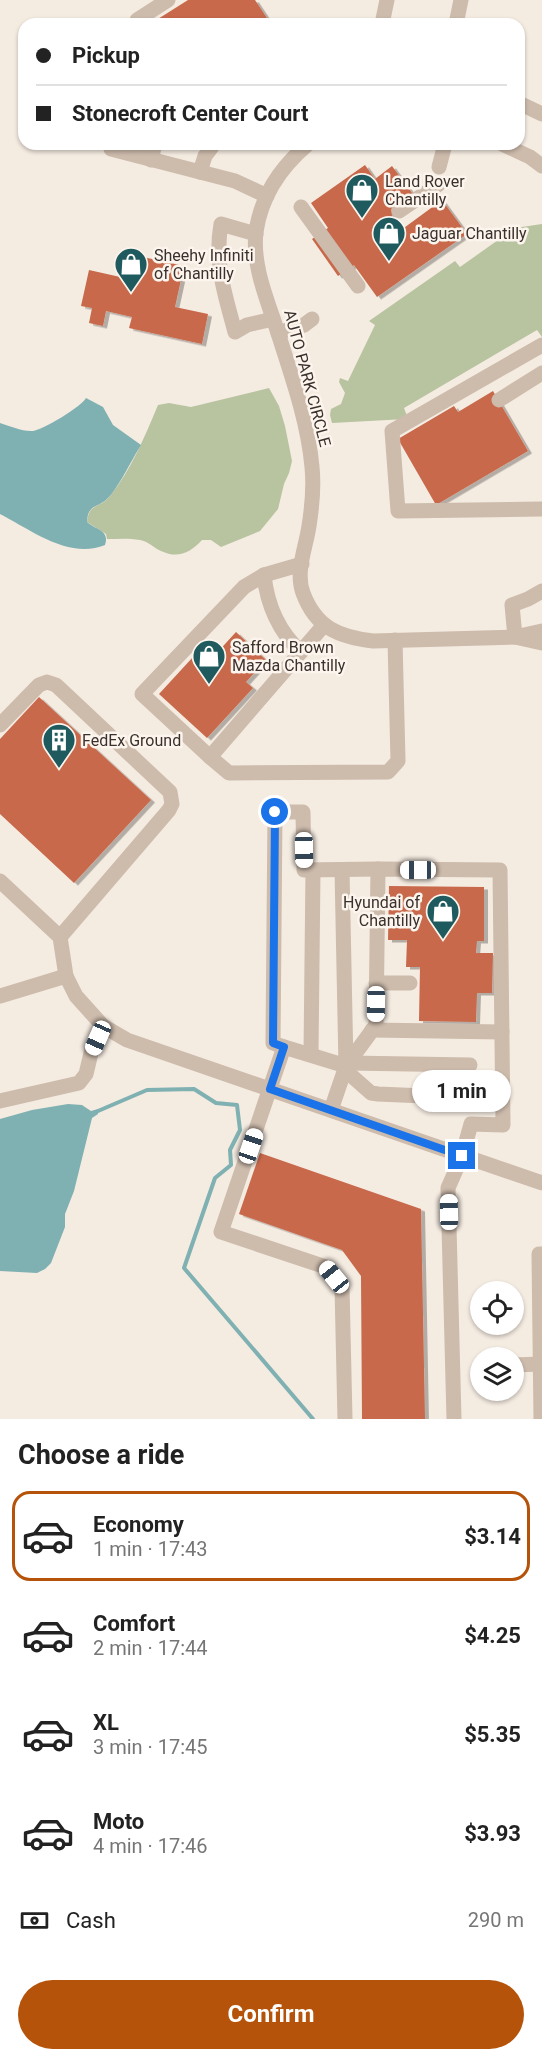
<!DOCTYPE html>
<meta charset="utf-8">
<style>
:root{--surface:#fff;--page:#f2f2f2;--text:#222;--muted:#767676;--line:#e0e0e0;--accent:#b45309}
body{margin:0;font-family:Roboto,sans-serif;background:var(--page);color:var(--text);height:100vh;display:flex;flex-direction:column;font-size:22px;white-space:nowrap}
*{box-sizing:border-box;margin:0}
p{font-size:20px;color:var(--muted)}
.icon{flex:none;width:33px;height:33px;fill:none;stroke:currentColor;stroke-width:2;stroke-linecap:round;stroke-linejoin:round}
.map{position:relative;height:1419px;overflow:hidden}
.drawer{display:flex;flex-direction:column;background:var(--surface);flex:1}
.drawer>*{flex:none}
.guide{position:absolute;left:18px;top:18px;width:507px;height:132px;border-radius:18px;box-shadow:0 2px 4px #0004;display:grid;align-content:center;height:132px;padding:0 18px;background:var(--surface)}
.controls{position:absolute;left:470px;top:1281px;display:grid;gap:12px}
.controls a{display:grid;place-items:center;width:54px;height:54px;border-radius:50%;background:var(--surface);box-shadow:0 2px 4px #0004;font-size:30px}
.end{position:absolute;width:27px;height:27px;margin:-14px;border:8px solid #1a73e8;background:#fff;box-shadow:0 0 0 3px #fff}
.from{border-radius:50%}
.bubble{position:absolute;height:42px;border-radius:21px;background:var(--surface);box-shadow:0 2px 4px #0004;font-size:20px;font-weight:700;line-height:42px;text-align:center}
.car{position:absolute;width:18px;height:36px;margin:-18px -9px;border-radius:8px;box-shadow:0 0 4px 2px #0007;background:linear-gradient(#fff 24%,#345 0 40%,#fff 0 76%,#345 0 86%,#fff 0)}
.guide b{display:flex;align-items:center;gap:21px;height:57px;font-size:22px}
.guide b+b{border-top:2px solid var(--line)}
.guide i{width:15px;height:15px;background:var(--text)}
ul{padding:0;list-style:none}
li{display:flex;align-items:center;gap:18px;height:90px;margin:0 12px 9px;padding:0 6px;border:3px solid transparent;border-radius:18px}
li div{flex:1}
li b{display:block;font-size:22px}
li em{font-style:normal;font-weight:700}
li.active{border-color:var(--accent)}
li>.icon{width:54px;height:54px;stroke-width:1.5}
h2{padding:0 18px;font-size:27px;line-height:72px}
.pay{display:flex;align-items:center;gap:15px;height:66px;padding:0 18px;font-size:22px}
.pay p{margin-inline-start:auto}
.action{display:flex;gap:12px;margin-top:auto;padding:12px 18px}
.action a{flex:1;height:69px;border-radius:36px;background:var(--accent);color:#fff;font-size:24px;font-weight:700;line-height:69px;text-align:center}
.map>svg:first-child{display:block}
.green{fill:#b8c4a0}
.water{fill:#7fb0b2}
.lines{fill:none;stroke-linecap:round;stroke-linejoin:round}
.stream{stroke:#7fb0b2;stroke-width:4}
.building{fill:#c8694b;filter:url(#shadow)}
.minor{stroke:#cdbbac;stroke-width:15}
.route{stroke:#1a73e8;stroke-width:8}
.labels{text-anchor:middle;stroke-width:5;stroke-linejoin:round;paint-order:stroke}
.poi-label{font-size:16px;fill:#3b302b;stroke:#fbf5ee;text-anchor:start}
.street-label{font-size:16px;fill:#3b302b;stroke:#fbf5ee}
</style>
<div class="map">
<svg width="542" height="1419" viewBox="0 0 542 1419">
<defs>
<filter id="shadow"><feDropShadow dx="4" dy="2.5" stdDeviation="0" flood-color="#0004"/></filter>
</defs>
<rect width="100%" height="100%" fill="#f4ebe1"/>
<!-- green -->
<g class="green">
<polygon points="542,224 542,337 537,330 404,408 407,416 406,419 332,423 330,415 331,409 341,404 345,393 339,382 340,378 348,381 375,325 369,321 455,261 460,267 515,228"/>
<path d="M269 388 279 406 285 426 292 461 289 473 284 484 278 509 260 531 221 547 211 540H202C190 553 178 559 161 551 154 548 148 541 140 540 129 538 118 539 107 539L106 534 87 522C89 502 100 509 110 496 131 470 145 436 158 405L169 403 191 407Z"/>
</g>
<!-- water -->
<g class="water">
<path d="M86 398 103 407 113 425 141 445C132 459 118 489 107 499 96 509 88 504 87 522 96 530 110 530 105 545 70 560 31 530 0 514V423C10 426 23 432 33 431 43 430 82 406 86 398Z"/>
<polygon points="68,1104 82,1105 91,1111 98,1109 98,1114 92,1118 74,1191 65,1214 65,1227 51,1263 45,1269 37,1273 0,1271 0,1119 32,1110"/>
</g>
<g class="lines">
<!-- stream -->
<polyline class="stream" points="98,1111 147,1090 194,1089 216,1103 237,1105 240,1130 230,1150 231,1165 215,1178 184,1268 313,1419"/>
</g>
<!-- building -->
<g class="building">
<polygon points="188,0 255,0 271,24 150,24"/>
<polygon points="365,165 375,179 392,166 412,193 391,209 394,229 397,233 442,200 467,234 377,297 354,265 338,276 312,239 328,228 311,203"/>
<polygon points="143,257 184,266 175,307 208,314 202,344 129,328 132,317 106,311 103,326 89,323 92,308 81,306 89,270 138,281"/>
<polygon points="493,391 528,451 436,505 398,439 454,406 458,412"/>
<polygon points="236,632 266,660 246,682 253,688 207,738 159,694 193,657 204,667"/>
<polygon points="39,697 151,800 74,883 0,814 0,739"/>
<polygon points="389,886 484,887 484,941 477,941 476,953 493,953 492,993 477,993 476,1022 419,1021 420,967 406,967 407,940 388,940"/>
<polygon points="260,1153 421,1209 425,1419 362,1419 361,1276 342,1250 239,1214"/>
</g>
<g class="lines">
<!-- minor -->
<g class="minor">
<polyline points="136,24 137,20 168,0"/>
<polyline points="382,24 387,0"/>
<polyline points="456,24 461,0"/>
<polyline points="519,103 542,114"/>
<polyline points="112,144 111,149 235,181 267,196"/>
<path d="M308 144C282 166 261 196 256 232 252 265 267 299 277 330 291 374 308 421 312 467 314 486 312 507 309 526 306 547 295 572 303 593 316 628 339 637 373 641L515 637 542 631"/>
<polyline points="502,144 530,157 542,166"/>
<polyline points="151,160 155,144"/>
<polyline points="439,167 445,144"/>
<polyline points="200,172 205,156 214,144"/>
<polyline points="301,207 358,286"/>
<polyline points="399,211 439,184"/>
<path d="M256 234 221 224C214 264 225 294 235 332L247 325 273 319"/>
<polyline points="278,333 304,325 312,319"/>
<polyline points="542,345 392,431 398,511 542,509"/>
<polyline points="499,400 542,373"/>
<polyline points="302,564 264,575 244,587 142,694 210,757 324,625"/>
<path d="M264 575C267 604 279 632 301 652"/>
<polyline points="542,591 528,599 512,605 515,637 542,643"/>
<polyline points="0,725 39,685 47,682 56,685 170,792 172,804 169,810 60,937"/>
<polyline points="210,757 229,773 388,772 398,761 395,640"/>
<polyline points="342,870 346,1066 284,1047 221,1232 326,1267 342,1287 345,1419"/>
<polyline points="0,881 60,937 66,976 76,996 103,1026 127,1040 542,1183"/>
<polyline points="376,983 410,983"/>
<polyline points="0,996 66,976"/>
<polyline points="372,1030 502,1032"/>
<polyline points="284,1047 273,1043 275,812 303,812 304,870 378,869"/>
<polyline points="311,1054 313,870"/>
<polyline points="348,1063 470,1065"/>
<polyline points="345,1070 371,1093 378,1094 471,1098"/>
<polyline points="0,1101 79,1083 86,1074 92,1049 103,1026"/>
<polyline points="331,1110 346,1066 376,1025 378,869 500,870 503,1125 471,1124 462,1156 448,1188 454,1419"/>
<polyline points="513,1365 542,1364"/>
<polyline points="541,1419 539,1254 542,1254"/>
</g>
</g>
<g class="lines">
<!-- route -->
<polyline class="route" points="275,812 273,1043 284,1047 270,1089 462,1156"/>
</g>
<!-- icons -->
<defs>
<symbol id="shop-pin" viewBox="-11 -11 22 30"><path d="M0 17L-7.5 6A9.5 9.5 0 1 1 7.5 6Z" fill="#1f5a5e" stroke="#fbf5ee"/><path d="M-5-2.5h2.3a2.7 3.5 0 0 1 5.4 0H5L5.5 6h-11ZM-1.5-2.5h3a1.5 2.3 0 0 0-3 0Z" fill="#fff"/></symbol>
<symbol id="building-pin" viewBox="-11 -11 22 30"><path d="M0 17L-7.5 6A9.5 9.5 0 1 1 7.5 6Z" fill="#1f5a5e" stroke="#fbf5ee"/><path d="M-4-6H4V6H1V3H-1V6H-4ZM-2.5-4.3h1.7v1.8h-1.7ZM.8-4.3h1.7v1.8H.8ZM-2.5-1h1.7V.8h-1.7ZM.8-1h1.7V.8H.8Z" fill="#fff"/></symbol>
</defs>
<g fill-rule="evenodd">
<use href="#shop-pin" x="343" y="171" width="38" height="52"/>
<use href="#shop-pin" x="370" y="214" width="38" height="52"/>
<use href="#shop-pin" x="112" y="245" width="38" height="52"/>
<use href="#shop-pin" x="190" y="637" width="38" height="52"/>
<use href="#building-pin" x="40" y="721" width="38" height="52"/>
<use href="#shop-pin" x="424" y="892" width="38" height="52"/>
</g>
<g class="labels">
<!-- poi labels -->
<g class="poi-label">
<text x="385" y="187">Land Rover<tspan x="385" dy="18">Chantilly</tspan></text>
<text x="412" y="239">Jaguar Chantilly</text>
<text x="154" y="261">Sheehy Infiniti<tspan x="154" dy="18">of Chantilly</tspan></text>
<text x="232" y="653">Safford Brown<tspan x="232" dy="18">Mazda Chantilly</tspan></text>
<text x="82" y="746">FedEx Ground</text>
<text x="420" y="908" text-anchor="end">Hyundai of<tspan x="420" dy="18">Chantilly</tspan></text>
</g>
<!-- street labels -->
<g class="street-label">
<text transform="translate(308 378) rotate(75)" y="6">AUTO PARK CIRCLE</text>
</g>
</g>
</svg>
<div class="controls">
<a><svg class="icon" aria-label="locate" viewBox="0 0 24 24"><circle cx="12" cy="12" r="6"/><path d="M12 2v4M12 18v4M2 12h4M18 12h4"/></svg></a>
<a><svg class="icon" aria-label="layers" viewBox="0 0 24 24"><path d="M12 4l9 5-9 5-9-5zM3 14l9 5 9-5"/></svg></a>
</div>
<i class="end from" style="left:275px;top:812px"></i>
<i class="end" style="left:462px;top:1156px"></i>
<div class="bubble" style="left:412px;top:1070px;width:99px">1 min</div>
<i class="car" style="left:304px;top:850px;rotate:179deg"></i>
<i class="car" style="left:418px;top:870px;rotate:270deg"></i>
<i class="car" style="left:376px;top:1004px;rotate:181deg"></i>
<i class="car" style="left:98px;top:1038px;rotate:204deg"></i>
<i class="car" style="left:251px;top:1146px;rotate:19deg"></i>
<i class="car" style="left:449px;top:1212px;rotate:359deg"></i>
<i class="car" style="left:334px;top:1277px;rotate:321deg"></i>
<div class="guide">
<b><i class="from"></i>Pickup</b>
<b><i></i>Stonecroft Center Court</b>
</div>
</div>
<section class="drawer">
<h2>Choose a ride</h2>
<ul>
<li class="active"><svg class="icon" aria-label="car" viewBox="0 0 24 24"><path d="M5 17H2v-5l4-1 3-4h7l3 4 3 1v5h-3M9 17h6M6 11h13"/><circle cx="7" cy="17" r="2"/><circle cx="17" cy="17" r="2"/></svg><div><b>Economy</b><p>1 min · 17:43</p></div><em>$3.14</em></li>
<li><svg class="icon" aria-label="car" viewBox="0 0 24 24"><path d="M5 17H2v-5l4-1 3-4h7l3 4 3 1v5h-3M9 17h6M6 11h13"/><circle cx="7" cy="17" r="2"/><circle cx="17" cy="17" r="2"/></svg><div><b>Comfort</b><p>2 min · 17:44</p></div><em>$4.25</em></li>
<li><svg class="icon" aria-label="car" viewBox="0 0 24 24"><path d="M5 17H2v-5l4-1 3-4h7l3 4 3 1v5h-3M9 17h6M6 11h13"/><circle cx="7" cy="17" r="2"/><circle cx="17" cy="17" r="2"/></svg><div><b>XL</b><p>3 min · 17:45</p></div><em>$5.35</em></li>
<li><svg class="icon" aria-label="car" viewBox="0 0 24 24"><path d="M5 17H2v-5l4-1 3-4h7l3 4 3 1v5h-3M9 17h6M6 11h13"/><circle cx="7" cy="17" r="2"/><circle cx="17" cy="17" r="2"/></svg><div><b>Moto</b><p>4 min · 17:46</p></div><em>$3.93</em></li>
</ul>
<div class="pay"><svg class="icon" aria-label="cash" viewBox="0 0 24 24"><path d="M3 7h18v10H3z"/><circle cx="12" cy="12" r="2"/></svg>Cash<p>290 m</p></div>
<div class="action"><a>Confirm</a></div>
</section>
